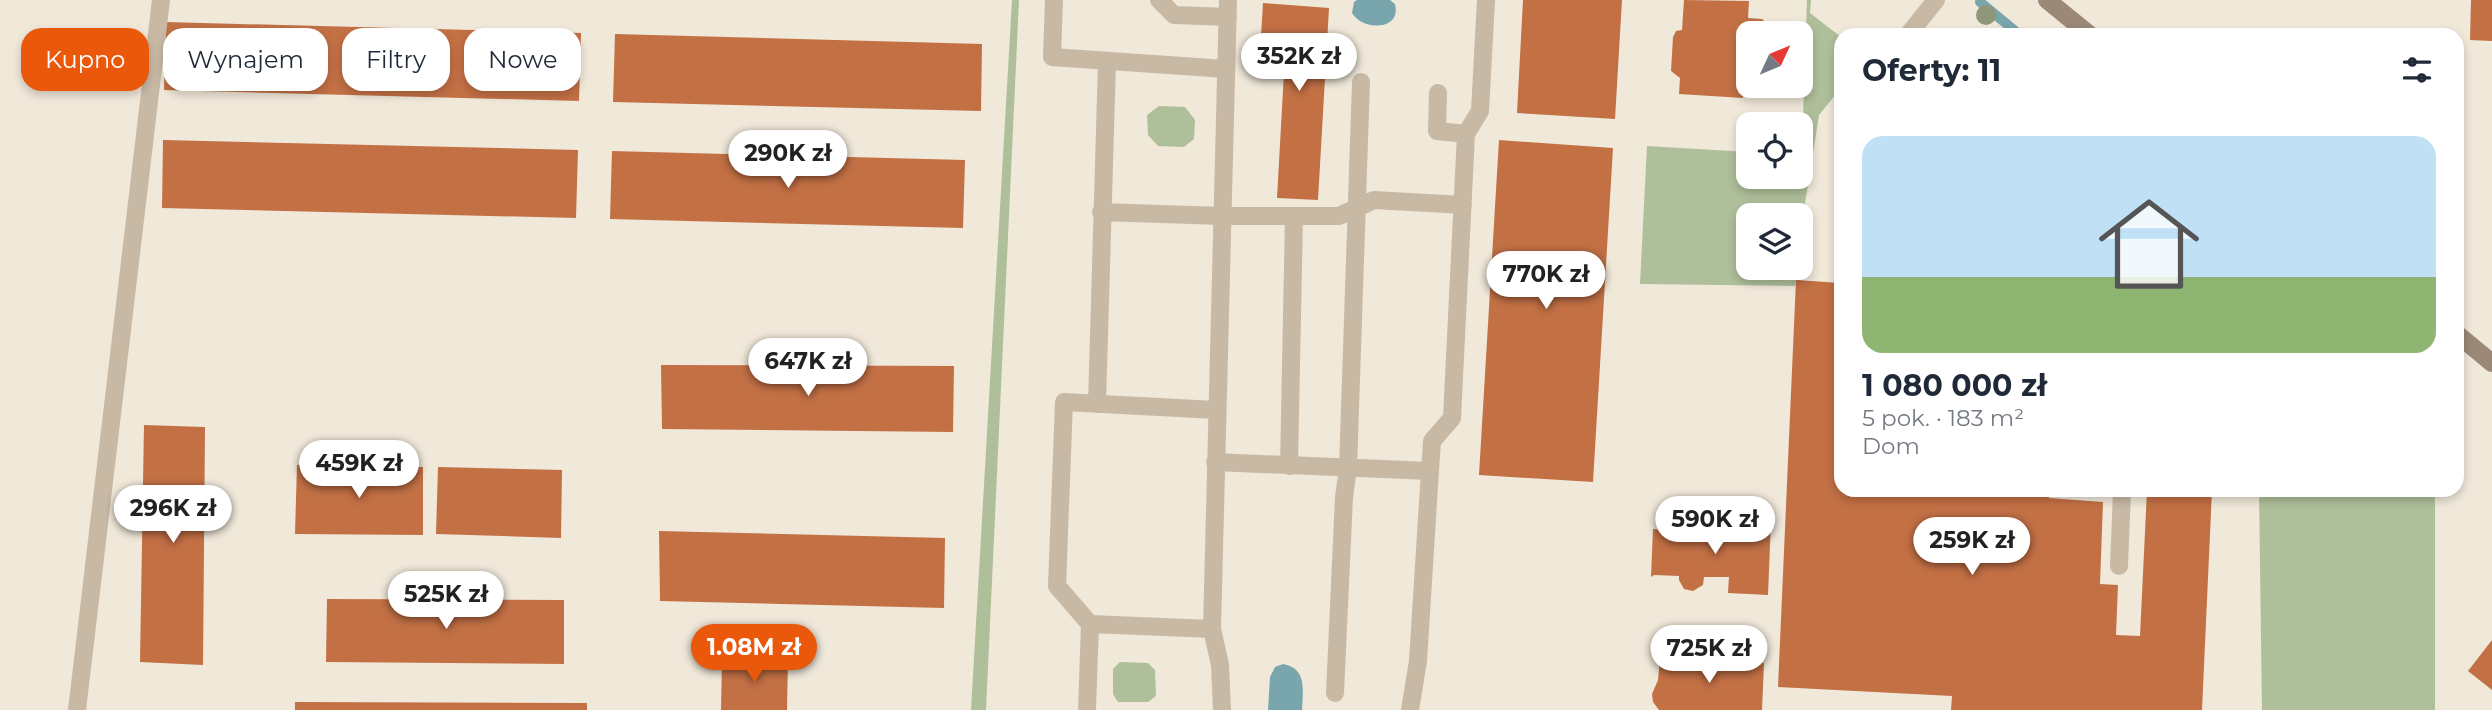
<!DOCTYPE html>
<html lang="pl">
<head>
<meta charset="utf-8">
<style>
	body { margin:0; font-family:Montserrat,sans-serif; background:#f6f6f7; color:#1f2937; height:100vh; display:flex; flex-direction:column; font-size:26px; white-space:nowrap }
	* { box-sizing:border-box; margin:0 }
	p { font-size:23px; color:#747a83 }
	.icon { flex:none; width:38px; height:38px; fill:none; stroke:currentColor; stroke-width:2; stroke-linecap:round; stroke-linejoin:round }
	.map { position:relative; flex:1; overflow:hidden }
	.details { position:absolute; left:1834px; top:28px; width:630px; height:469px; display:flex; flex-direction:column; background:#fff; border-radius:21px; box-shadow:0 4px 10px #0003 }
	.details>* { flex:none }
	.guide { position:absolute; left:21px; top:28px; width:665px; height:63px; display:flex; gap:14px }
	.needle { width:46px; rotate:46deg }
	.buttons { position:absolute; left:1736px; top:21px; display:grid; gap:14px }
	.buttons a { display:grid; place-items:center; width:77px; height:77px; border-radius:14px; background:#fff; box-shadow:0 4px 10px #0003; font-size:35px }
	.price { position:absolute; translate:-50% -60px; padding:0 16px; border-radius:24px; background:#fff; color:#222; font-size:23px; line-height:46px; filter:drop-shadow(0 2px 4px #0008) }
	.price::after { content:''; position:absolute; left:50%; top:42px; width:21px; height:16px; margin-left:-10px; background:inherit; clip-path:polygon(0 0,100% 0,50% 100%) }
	.price.current { background:#ea580c; color:#fff }
	ul { padding:0; list-style:none }
	li { display:grid; align-content:center; gap:14px; height:371px; padding:0 28px }
	li+li { border-top:2px solid #e0e1e3 }
	li span { display:grid; place-items:center; height:217px; border-radius:21px; color:#555 }
	li>.icon { margin-inline-start:auto }
	span .icon { width:126px; height:126px; fill:#fffc; stroke-width:1 }
	li b { font-size:30px }
	h2 { display:flex; justify-content:space-between; align-items:center; height:84px; padding:0 28px; font-size:30px }
	.pill { padding:0 24px; border-radius:21px; background:#fff; box-shadow:0 4px 10px #0003; font-size:24px; line-height:63px }
	.pill.current { background:#ea580c; color:#fff }
	.map>svg:first-child { display:block }
	.green { fill:#afbf9a; fill-rule:evenodd }
	.water { fill:#79a5ad }
	.lines { fill:none; stroke-linecap:round; stroke-linejoin:round }
	.stream { stroke:#79a5ad; stroke-width:10 }
	.building { fill:#c37045 }
	.service { stroke:#c8b9a5; stroke-width:18 }
	.minor { stroke:#c8b9a5; stroke-width:18 }
	.secondary { stroke:#9b8877; stroke-width:18 }
	.tree { fill:#8f9679 }
</style>
</head>
<body>
<div class="map">
<svg width="2492" height="710" viewBox="0 0 2492 710">
	<rect width="100%" height="100%" fill="#f0e8d9"/>
	<!-- green -->
	<path class="green" d="M1012,0H1019L986,710H971Z
		M1807,0H1811L1810,13L1841,37V88L1819,115L1804,210L1802,281H1796L1795,286L1640,284L1647,146L1748,152V177H1801ZM1748,215H1801V268H1748Z
		M1159,106L1185,107L1195,120L1194,139L1184,147L1158,146L1148,135L1147,115Z
		M2259,490H2435V710H2262Z
		M1120,662L1148,663L1155,670L1156,696L1148,702H1118L1113,694V669Z"/>
	<!-- water -->
	<path class="water" d="M1357,0H1390L1395,4C1402,31 1362,31 1352,13L1354,2Z
		M1283,664C1307,668 1303,690 1302,710H1268L1270,677L1275,667Z"/>
	<g class="lines">
		<!-- stream -->
		<path class="stream" d="M1980,2L2020,35"/>
	</g>
	<!-- building -->
	<path class="building" d="M1523,0H1622L1615,119L1517,113Z
		M1684,0L1749,1L1748,18L1762,19L1769,25L1766,33H1748L1747,35L1743,98L1679,94L1680,78L1671,71L1673,37L1676,31L1682,30Z
		M2471,0H2492V41L2470,40Z
		M1263,3L1329,8L1318,200L1277,198L1285,54L1260,53Z
		M166,22L581,33L579,101L164,90Z
		M615,34L982,44L981,111L613,102Z
		M163,140L578,150L576,218L162,208Z
		M1499,140L1613,148L1593,482L1479,475Z
		M612,151L965,160L963,228L610,219Z
		M1796,280L1841,283V490H2049V498L2103,502L2100,584L2118,585L2116,635L2140,636L2147,490H2212L2202,710H1951L1952,696L1778,687Z
		M661,365L954,366L953,432L662,429Z
		M144,425L205,427L203,665L140,662Z
		M297,465L423,467V535L295,534Z
		M438,467L562,470L561,538L436,534Z
		M1692,519L1702,522L1705,526L1706,533L1744,534L1741,519L1771,520L1768,595L1728,593L1729,577H1704L1703,585L1693,591L1684,589L1679,580V576L1654,575L1651,577L1653,529L1680,532L1686,521Z
		M659,531L945,538L944,608L660,601Z
		M327,599L564,600V664L326,662Z
		M2492,640V690L2468,671Z
		M722,657L788,658L787,710H721Z
		M1660,658L1764,663L1762,710H1659L1653,702L1652,694L1658,680Z
		M295,702L587,703V710H295Z"/>
	<g class="lines">
		<!-- service -->
		<path class="service" d="M1054,0L1052,57L1226,69
			M1159,0L1174,15L1228,17
			M1908,35L1936,0
			M1438,93L1437,131L1466,134
			M1101,212L1222,216H1339L1374,200L1463,205
			M1097,404L1107,62
			M1215,462L1430,471L1418,661L1410,710
			M1289,466L1294,216
			M1430,471L1432,441L1452,418L1466,134L1480,111L1486,0
			M2119,566L2122,490
			M1090,624L1057,586L1064,402L1216,410
			M1335,693L1344,497L1348,468L1361,82
			M1087,710L1090,624L1212,629
			M1222,710L1220,665L1212,629L1228,0"/>
		<!-- minor -->
		<path class="minor" d="M77,710L161,0"/>
		<!-- secondary -->
		<path class="secondary" d="M2047,0L2090,35
			M2457,334L2492,363"/>
	</g>
	<!-- trees -->
	<circle class="tree" cx="1986" cy="15" r="10"/>
</svg>
<div class="buttons">
<a><svg class="needle" viewBox="-14 -14 28 28"><path d="M0-13l5 13h-10z" fill="#e53935"/><path d="M0 13l5-13h-10z" fill="#747a83"/></svg></a>
<a><svg class="icon" aria-label="locate" viewBox="0 0 24 24"><circle cx="12" cy="12" r="6"/><path d="M12 2v4M12 18v4M2 12h4M18 12h4"/></svg></a>
<a><svg class="icon" aria-label="layers" viewBox="0 0 24 24"><path d="M12 4l9 5-9 5-9-5zM3 14l9 5 9-5"/></svg></a>
</div>
<b class="price" style="left:1299px;top:93px">352K zł</b>
<b class="price" style="left:788px;top:190px">290K zł</b>
<b class="price" style="left:1546px;top:311px">770K zł</b>
<b class="price" style="left:808px;top:398px">647K zł</b>
<b class="price" style="left:359px;top:500px">459K zł</b>
<b class="price" style="left:173px;top:545px">296K zł</b>
<b class="price" style="left:1715px;top:556px">590K zł</b>
<b class="price" style="left:1972px;top:577px">259K zł</b>
<b class="price" style="left:446px;top:631px">525K zł</b>
<b class="price current" style="left:754px;top:684px">1.08M zł</b>
<b class="price" style="left:1709px;top:685px">725K zł</b>
<div class="guide">
<a class="pill current">Kupno</a>
<a class="pill">Wynajem</a>
<a class="pill">Filtry</a>
<a class="pill">Nowe</a>
</div>
<section class="details">
<h2>Oferty: 11<svg class="icon" aria-label="filters" viewBox="0 0 24 24"><path d="M4 7h16M4 17h16"/><circle cx="9" cy="7" r="2"/><circle cx="15" cy="17" r="2"/></svg></h2>
<ul>
<li><span style="background:linear-gradient(#bfe0f5 65%,#8fb573 0)"><svg class="icon" aria-label="home" viewBox="0 0 24 24"><path d="M3 11l9-7 9 7M6 9v11h12V9"/></svg></span><div><b>1 080 000 zł</b><p>5 pok. · 183 m²</p><p>Dom</p></div></li>
</ul>
</section>
</div>
</body>
</html>
